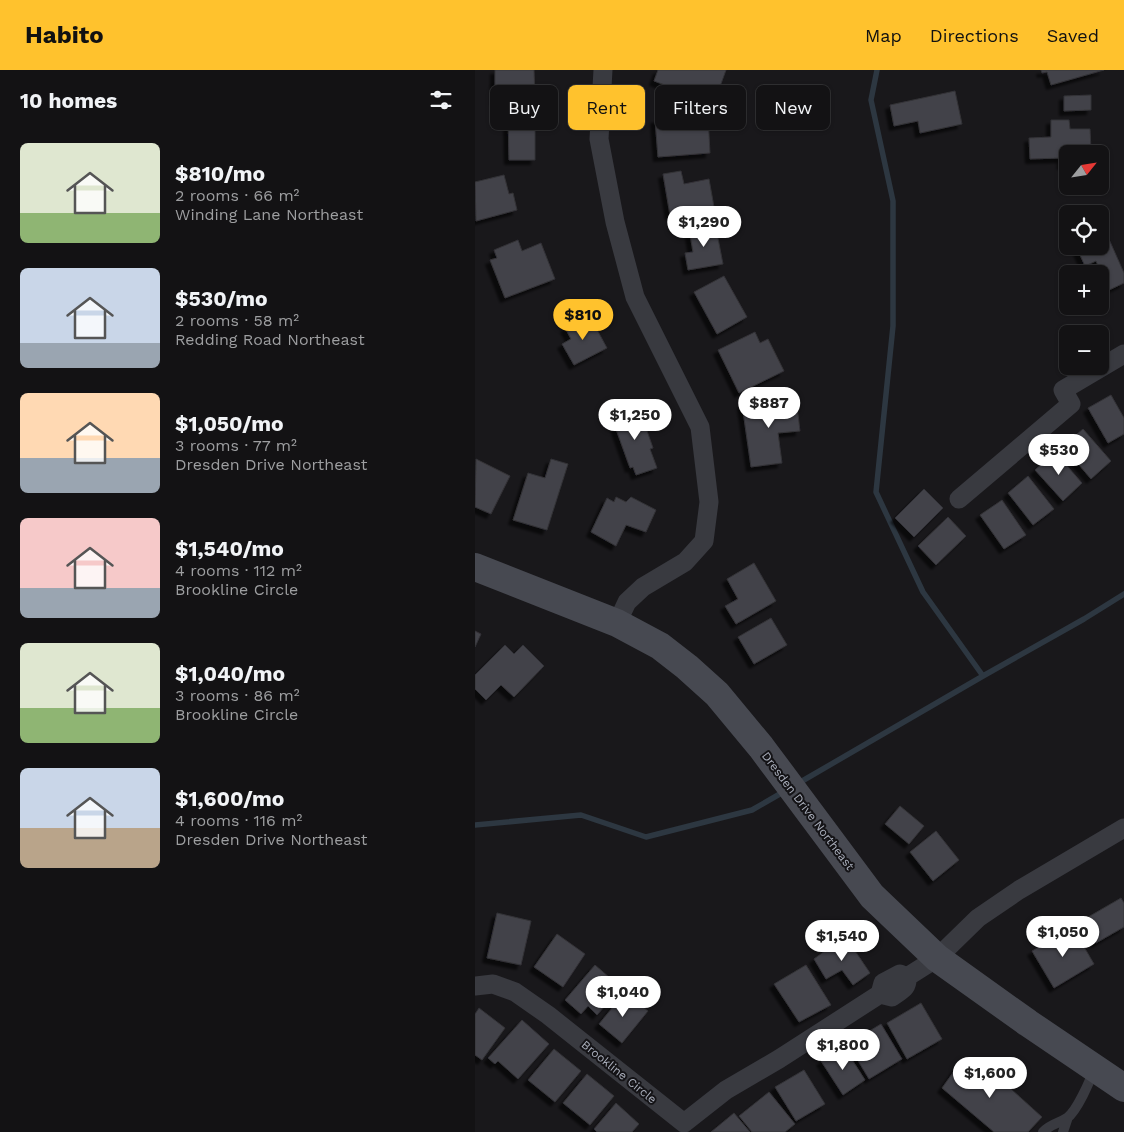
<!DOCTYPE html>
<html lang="en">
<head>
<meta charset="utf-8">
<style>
	body { margin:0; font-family:"Work Sans",sans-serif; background:#1c1b1d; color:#f1f3f6; height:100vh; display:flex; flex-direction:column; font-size:19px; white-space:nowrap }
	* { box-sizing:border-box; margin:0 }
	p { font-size:16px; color:#9d9ea0 }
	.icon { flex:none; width:28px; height:28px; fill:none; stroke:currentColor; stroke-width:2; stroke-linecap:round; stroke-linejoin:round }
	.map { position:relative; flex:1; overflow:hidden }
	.side { display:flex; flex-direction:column; background:#131214; width:475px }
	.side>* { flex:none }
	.hud { position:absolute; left:15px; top:15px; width:475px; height:45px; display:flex; gap:10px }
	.needle { width:32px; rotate:60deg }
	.fabs { position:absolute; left:584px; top:75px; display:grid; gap:10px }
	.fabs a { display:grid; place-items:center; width:50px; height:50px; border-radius:8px; background:#131214; box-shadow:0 1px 4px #0004,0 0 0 1px #323234; font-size:25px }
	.price { position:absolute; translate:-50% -42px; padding:0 11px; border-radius:18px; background:#fff; color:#222; font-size:16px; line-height:32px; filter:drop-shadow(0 1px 2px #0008) }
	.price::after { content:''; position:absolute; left:50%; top:30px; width:15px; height:11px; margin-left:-8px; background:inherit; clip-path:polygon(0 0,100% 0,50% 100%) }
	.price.on { background:#ffc22d; color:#111 }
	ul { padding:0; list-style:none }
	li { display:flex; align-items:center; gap:15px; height:125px; padding:0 20px }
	li span { display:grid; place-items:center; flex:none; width:140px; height:100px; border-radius:8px; color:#555 }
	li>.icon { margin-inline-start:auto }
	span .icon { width:60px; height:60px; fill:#fffc; stroke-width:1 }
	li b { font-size:21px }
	h2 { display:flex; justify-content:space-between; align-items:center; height:60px; padding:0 20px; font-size:21px }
	.chip { padding:0 18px; border-radius:8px; background:#131214; box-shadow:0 1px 4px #0004,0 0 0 1px #323234; font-size:18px; line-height:45px }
	.chip.on { background:#ffc22d; color:#111 }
	header { display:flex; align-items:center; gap:30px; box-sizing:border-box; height:70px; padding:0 25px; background:#ffc22d; color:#111 }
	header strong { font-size:24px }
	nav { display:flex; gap:28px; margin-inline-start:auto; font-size:18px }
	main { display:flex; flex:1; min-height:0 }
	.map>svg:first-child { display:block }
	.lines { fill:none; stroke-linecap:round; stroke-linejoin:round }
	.stream { stroke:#2d3741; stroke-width:5.5 }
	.building { fill:#434348; stroke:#333237; filter:url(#shadow) }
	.lane { stroke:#393a40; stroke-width:10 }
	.street { stroke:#393a40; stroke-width:19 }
	.secondary { stroke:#474951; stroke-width:28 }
	.labels { text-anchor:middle; stroke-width:4; stroke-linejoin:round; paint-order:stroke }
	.street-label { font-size:12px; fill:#aaafbc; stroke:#141316 }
</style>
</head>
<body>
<header>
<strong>Habito</strong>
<nav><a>Map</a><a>Directions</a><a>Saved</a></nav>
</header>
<main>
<section class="side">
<h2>10 homes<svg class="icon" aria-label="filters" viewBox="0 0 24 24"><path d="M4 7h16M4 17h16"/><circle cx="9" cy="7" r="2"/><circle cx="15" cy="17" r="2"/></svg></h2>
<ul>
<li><span style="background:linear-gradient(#dfe7d0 70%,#8fb573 0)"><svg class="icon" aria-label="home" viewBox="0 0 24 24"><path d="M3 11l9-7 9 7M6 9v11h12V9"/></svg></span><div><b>$810/mo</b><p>2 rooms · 66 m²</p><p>Winding Lane Northeast</p></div></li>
<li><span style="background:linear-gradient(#c9d6e8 75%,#9aa5b1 0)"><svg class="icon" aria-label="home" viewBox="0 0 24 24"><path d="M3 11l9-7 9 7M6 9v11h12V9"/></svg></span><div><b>$530/mo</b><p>2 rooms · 58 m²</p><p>Redding Road Northeast</p></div></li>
<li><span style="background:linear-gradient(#ffd9b3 65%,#9aa5b1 0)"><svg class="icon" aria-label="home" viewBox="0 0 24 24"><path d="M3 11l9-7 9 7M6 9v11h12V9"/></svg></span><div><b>$1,050/mo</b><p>3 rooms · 77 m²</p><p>Dresden Drive Northeast</p></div></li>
<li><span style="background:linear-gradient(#f6c9c9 70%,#9aa5b1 0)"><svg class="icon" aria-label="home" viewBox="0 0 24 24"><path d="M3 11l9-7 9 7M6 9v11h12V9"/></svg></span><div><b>$1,540/mo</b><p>4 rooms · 112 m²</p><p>Brookline Circle</p></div></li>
<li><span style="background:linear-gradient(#dfe7d0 65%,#8fb573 0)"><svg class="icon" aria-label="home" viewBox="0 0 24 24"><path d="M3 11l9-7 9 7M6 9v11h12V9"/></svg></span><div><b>$1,040/mo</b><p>3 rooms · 86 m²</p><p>Brookline Circle</p></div></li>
<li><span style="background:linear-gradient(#c9d6e8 60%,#b9a48a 0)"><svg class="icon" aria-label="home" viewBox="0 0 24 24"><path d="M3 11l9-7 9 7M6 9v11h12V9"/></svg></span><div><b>$1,600/mo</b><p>4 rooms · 116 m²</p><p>Dresden Drive Northeast</p></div></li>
</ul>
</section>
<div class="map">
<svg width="649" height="1062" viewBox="0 0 649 1062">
	<defs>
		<filter id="shadow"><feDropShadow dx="-4.5" dy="4.5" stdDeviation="1" flood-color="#0009"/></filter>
	</defs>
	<rect width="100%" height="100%" fill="#19181b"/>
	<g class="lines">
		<!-- stream -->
		<path class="stream" d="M402,0L396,30L418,131V256L401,422L448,522L508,606
			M322,714L508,606L609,549L649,524
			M0,755L106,745L171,767L277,740L310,721"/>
	</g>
	<!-- building -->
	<path class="building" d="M20,0H59L60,30L20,31Z
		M183,0H251L239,33L179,11Z
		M566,0H629L576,15L572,2L567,3Z
		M480,21L487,54L445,63L443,51L419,56L415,35Z
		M616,25V40L589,41V26Z
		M33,46H60V90H34Z
		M233,46L235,83L183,87L180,49Z
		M576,50H594L595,59H615L616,80L598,81V84H592V95H587V88L555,89L554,68L576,67Z
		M206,101L209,114L234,109L239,137L195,145L188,104Z
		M29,105L34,124L38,123L42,140L1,151L0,112Z
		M625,149L649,203V213L634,220L621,191L610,196L601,176H625Z
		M240,153L248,194L213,200L210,183L218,182L214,158Z
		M43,170L47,181L66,173L80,209L30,228L15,190L22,188L19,180Z
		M249,206L272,247L242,264L219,222Z
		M114,245L132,278L99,295L87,274L96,269L90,258Z
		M280,262L285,273L293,269L309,301L264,323L243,280Z
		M636,325L649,348V364L633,373L613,338Z
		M321,328L325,361L303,363L307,393L276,397L267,334Z
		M164,338L178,378L175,379L182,398L161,405L158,397L155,398L137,348Z
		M608,359L636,391L616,409L588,376Z
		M580,382L607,413L588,431L560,400Z
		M1,389L35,406L16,444L0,437Z
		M76,389L93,394L72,460L38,450L53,403L70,408Z
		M553,406L579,439L558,455L533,423Z
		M449,419L468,438L439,467L420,448Z
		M141,427L151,432L156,427L181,440L171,462L151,455L141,476L116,462L132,428L139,432Z
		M527,430L551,465L529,479L505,445Z
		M473,447L491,466L461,495L443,476Z
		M279,493L301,531L261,554L250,536L263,529L252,509Z
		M296,548L312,575L279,594L263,567Z
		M0,561L6,564L0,577Z
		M30,575L39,584L48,575L69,596L39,627L26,615L11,630L0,619V605Z
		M425,736L449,756L434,774L410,754Z
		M461,761L484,790L458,811L435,782Z
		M646,828L649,833V857L621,873L608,850Z
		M22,843L56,851L46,895L12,888Z
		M598,858L619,894L579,918L557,881Z
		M82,864L110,884L88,917L59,897Z
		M370,866L395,903L378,915L367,900L351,909L339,889Z
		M120,895L135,908L134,910L145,919L122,945L113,936L106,944L90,930Z
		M331,895L356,935L324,952L299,914Z
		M150,922L173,941L147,973L124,954Z
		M446,933L467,969L432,989L412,953Z
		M4,938L30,958L7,990L0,985V944Z
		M47,950L74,974L43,1009L23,991L20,994L13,988Z
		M406,954L427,989L394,1009L373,974Z
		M369,977L390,1010L368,1025L346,991Z
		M79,979L106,1001L80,1032L53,1010Z
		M487,990L505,991L567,1047L553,1062H519L467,1018Z
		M329,1000L350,1034L321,1051L300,1017Z
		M112,1004L139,1026L115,1055L88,1033Z
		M294,1022L320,1054L310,1062H277L264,1046Z
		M141,1033L164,1054L157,1062H122L119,1059Z
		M259,1043L275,1062H236Z"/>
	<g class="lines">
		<!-- lane -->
		<path class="lane" d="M568,1062C577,1053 583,1054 592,1048C602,1041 615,1011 619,999
			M588,1062L593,1047"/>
		<!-- street -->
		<path class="street" d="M128,0L124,69L140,152L160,227L225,357L234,432L229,471L210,492L168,517L152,532L142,553
			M484,429L596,334L588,320L649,284
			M432,907L462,888L503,848L544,820L649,758
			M0,916L18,914L40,922L73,945L209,1053L251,1020L304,989L405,924L408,913L425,904L432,907
			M405,924L417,927C426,920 433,919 432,907"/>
		<!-- secondary -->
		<path class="secondary" d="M0,497L142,553L185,576L212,597L242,624L286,677L397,826L462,888L553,953L649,1018"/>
	</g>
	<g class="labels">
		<!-- street labels -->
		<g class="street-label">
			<text transform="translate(333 741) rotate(53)" y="4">Dresden Drive Northeast</text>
			<text transform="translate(144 1002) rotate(39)" y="4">Brookline Circle</text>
		</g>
	</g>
</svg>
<div class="fabs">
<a><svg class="needle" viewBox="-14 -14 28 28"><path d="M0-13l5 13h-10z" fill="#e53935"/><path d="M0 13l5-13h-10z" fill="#9d9ea0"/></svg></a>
<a><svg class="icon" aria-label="locate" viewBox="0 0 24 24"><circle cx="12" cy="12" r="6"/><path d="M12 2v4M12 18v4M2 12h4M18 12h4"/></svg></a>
<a>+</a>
<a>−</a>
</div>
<b class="price" style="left:229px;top:178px">$1,290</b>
<b class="price on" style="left:108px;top:271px">$810</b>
<b class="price" style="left:294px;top:359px">$887</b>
<b class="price" style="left:160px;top:371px">$1,250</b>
<b class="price" style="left:584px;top:406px">$530</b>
<b class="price" style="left:588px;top:888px">$1,050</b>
<b class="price" style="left:367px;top:892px">$1,540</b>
<b class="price" style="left:148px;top:948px">$1,040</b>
<b class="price" style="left:368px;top:1001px">$1,800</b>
<b class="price" style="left:515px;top:1029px">$1,600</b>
<div class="hud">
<a class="chip">Buy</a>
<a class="chip on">Rent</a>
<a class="chip">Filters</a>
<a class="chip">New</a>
</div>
</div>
</main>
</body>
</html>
